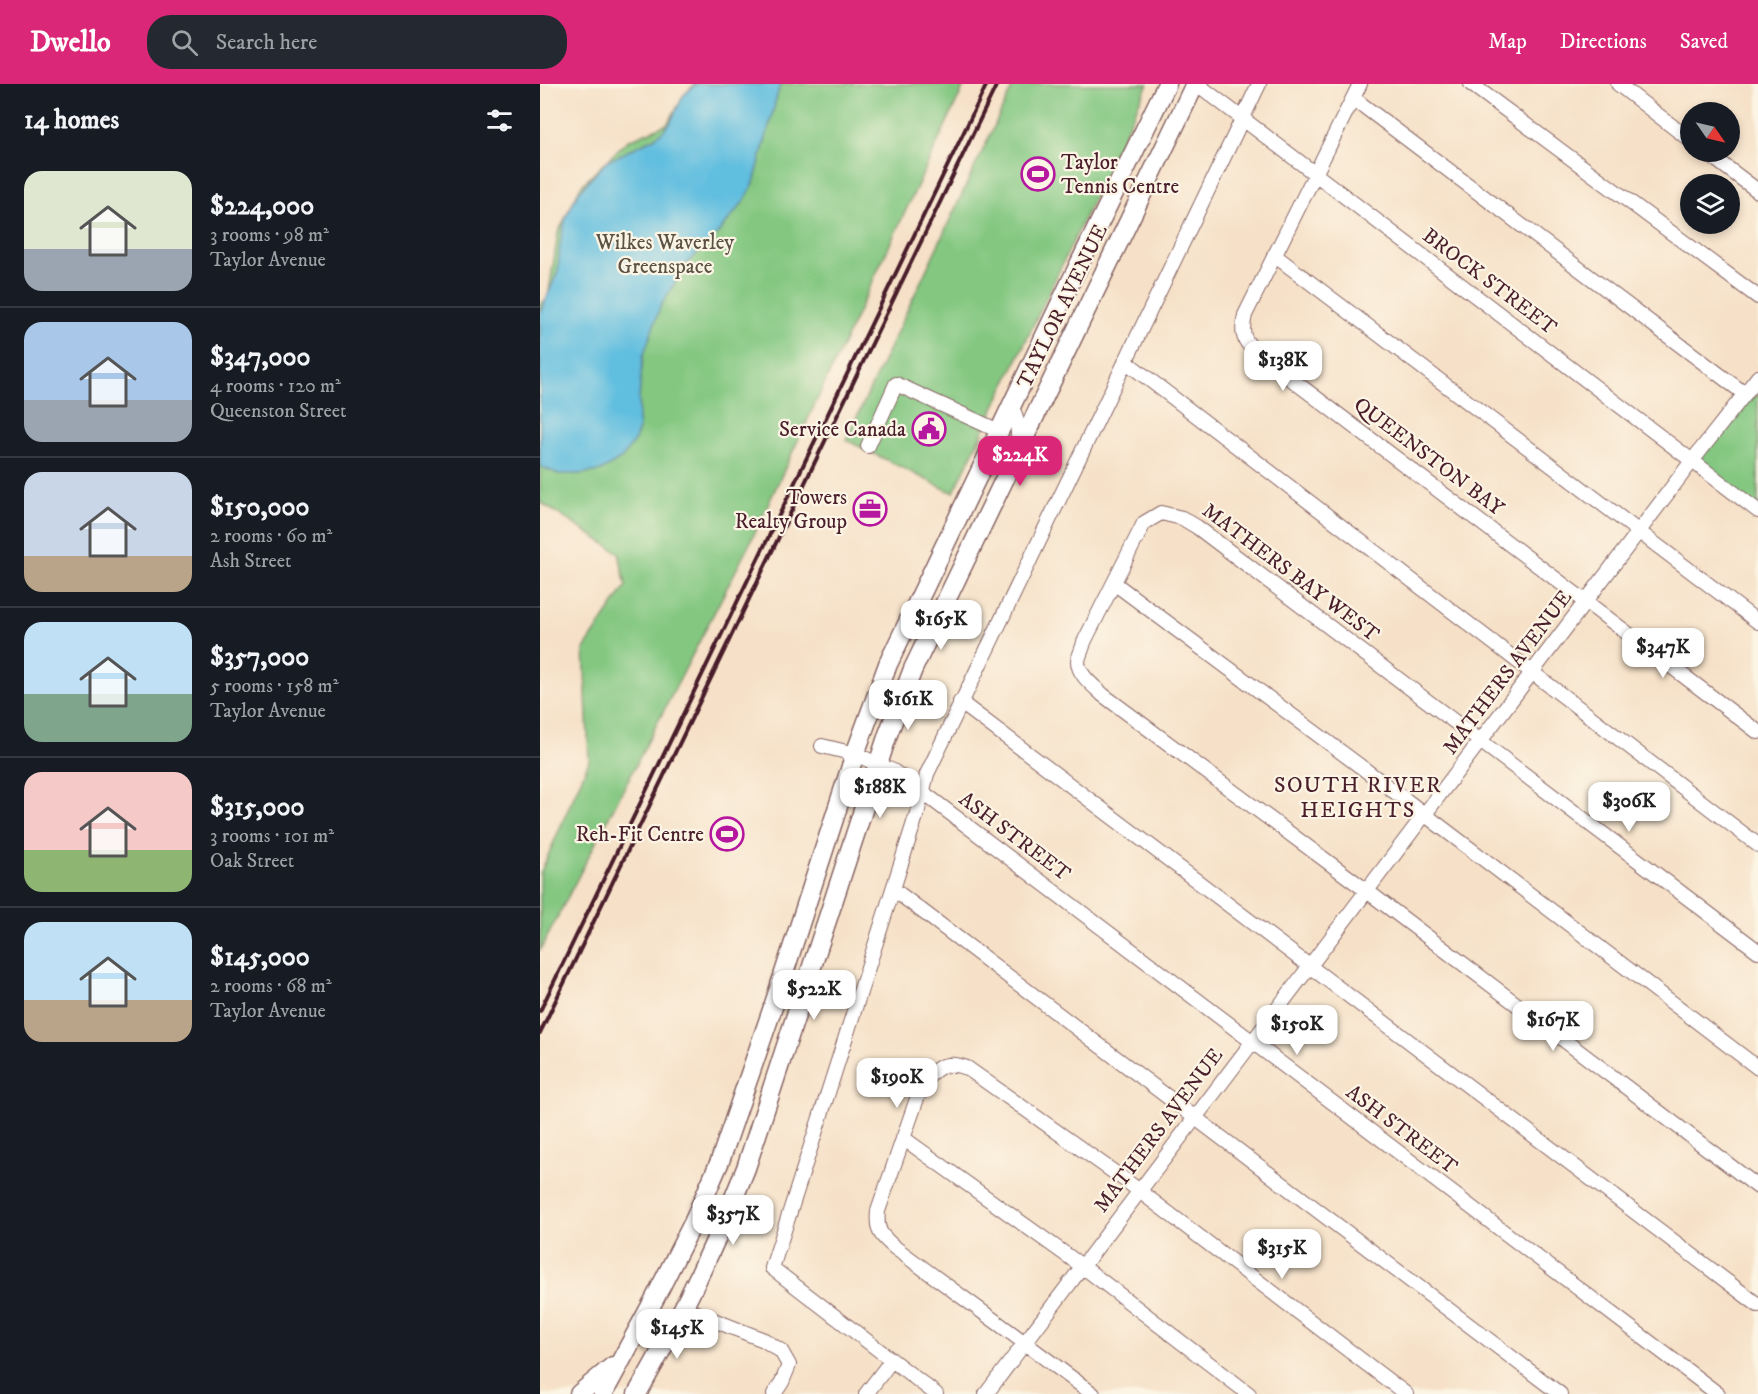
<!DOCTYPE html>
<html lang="en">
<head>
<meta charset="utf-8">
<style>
	body { margin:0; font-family:"IM FELL DW Pica",serif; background:#242831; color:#f1f3f6; height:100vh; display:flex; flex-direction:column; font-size:22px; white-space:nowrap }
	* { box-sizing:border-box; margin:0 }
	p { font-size:20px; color:#9ea1a6 }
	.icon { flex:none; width:33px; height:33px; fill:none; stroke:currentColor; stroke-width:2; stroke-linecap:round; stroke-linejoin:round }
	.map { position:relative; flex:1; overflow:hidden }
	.side { display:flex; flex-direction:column; background:#171b24; width:540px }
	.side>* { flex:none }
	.needle { width:39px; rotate:124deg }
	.fabs { position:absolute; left:1140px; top:18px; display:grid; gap:12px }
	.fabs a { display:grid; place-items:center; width:60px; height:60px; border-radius:50%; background:#171b24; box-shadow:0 3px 9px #0003; font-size:30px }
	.price { position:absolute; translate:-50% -51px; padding:0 14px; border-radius:12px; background:#fff; color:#222; font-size:20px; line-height:39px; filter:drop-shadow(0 2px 3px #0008) }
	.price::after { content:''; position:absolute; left:50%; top:36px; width:18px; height:14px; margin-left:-9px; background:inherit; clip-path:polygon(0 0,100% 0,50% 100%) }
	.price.current { background:#db2777; color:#fff }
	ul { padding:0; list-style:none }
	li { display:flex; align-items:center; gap:18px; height:150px; padding:0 24px }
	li+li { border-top:2px solid #363941 }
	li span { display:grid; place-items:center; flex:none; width:168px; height:120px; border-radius:18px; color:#555 }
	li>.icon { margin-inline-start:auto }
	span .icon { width:72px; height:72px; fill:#fffc; stroke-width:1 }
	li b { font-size:26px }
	h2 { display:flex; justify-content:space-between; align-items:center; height:72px; padding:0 24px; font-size:26px }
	header { display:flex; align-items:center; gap:36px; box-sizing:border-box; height:84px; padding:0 30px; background:#db2777; color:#fff }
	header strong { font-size:28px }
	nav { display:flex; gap:33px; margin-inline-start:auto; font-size:21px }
	.search { width:420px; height:54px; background:#242831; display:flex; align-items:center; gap:15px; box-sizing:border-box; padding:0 21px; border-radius:24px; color:#9ea1a6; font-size:22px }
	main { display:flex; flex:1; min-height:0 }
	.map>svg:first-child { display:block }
	.green { fill:#83c781; stroke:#667356; stroke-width:1.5 }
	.water { fill:#61bedf; stroke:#566e85; stroke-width:1.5 }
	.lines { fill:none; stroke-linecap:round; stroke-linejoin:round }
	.minor-casing { stroke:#866362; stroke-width:16 }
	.major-casing { stroke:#866362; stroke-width:21 }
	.minor { stroke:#fff; stroke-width:14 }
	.major { stroke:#fff; stroke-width:18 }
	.rail { stroke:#4a1f2b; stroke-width:4 }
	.labels { text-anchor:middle; stroke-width:4.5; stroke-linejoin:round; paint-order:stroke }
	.poi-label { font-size:21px; fill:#4a1f2b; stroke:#fcf5e5; text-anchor:end }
	.park-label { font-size:21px; fill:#5b5145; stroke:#fcf5e5 }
	.street-label { font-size:21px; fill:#4a1f2b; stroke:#fcf5e5 }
	.neighbourhood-label { font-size:22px; letter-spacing:1.5px; fill:#4a1f2b; stroke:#fcf5e5 }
</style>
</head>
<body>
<header>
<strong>Dwello</strong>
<div class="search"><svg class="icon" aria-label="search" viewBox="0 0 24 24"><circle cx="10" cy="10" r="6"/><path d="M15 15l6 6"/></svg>Search here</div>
<nav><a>Map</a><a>Directions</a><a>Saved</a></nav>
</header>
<main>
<section class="side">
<h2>14 homes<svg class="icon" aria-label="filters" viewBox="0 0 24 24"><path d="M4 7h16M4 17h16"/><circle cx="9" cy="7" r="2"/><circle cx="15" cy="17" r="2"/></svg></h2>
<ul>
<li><span style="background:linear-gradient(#dfe7d0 65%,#9aa5b1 0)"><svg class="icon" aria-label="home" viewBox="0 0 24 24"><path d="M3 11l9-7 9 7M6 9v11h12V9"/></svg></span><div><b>$224,000</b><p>3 rooms · 98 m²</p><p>Taylor Avenue</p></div></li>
<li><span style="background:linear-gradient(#a9c7e8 65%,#9aa5b1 0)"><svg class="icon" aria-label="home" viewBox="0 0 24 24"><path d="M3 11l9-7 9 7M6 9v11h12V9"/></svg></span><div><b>$347,000</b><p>4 rooms · 120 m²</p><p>Queenston Street</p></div></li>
<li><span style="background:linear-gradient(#c9d6e8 70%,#b9a48a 0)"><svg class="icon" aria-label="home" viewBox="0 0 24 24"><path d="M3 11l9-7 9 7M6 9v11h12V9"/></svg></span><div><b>$150,000</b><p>2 rooms · 60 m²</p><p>Ash Street</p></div></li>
<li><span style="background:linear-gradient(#bfe0f5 60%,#7fa58c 0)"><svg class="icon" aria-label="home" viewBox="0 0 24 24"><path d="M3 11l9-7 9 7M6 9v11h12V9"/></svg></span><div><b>$357,000</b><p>5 rooms · 158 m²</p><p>Taylor Avenue</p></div></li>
<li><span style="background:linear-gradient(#f6c9c9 65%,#8fb573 0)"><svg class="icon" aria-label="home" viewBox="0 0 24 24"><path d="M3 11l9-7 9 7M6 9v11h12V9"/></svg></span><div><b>$315,000</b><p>3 rooms · 101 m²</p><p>Oak Street</p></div></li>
<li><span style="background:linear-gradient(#bfe0f5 65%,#b9a48a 0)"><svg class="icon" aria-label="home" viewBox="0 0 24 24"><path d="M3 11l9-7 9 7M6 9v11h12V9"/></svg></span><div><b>$145,000</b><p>2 rooms · 68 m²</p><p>Taylor Avenue</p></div></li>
</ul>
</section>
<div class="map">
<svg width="1218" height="1310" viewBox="0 0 1218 1310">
	<rect width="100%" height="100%" fill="#fcf5e5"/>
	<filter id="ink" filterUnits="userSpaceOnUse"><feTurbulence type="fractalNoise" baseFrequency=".0167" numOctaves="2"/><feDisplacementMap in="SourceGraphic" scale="12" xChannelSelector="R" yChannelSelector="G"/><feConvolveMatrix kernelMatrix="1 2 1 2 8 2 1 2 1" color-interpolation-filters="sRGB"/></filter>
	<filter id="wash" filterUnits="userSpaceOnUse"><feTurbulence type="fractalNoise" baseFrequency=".008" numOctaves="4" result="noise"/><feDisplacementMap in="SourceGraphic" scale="24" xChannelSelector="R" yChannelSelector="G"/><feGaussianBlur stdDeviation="1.35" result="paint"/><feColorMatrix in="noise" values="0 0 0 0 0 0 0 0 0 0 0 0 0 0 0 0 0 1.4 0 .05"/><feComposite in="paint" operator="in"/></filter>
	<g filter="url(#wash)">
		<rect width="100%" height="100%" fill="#f6e1c8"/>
		<!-- green -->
		<path class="green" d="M154,0H425L209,461L0,867V790L49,677L44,565L86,502L79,469L0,418V221L8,213L18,149L41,102L87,57L127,40L144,12Z
			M474,0H608L414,408L407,406L306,356Z
			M1218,293V427L1152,377Z"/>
		<!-- water -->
		<path class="water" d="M156,0H241L238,8L214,99L204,117L174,154L147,179L120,223L103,273L100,301L98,335L99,345L95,356L82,374L61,387L39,390H18L0,382V229L18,187L20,160L26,133L38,109L66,78L114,54L123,47L130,39L143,12Z"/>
	</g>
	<g filter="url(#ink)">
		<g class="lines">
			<!-- minor casing -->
			<g class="minor-casing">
				<path id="minor" d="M657,0L1218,427
					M820,0L705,231C699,256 707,260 726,276L1218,648
					M931,0L1218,213
					M1078,0L1150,56
					M813,14L1205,310
					M1166,68L1218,107
					M734,171L1218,538
					M585,277L1218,761
					M471,323C479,333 478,351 478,364
					M328,362L356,300L459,347
					M574,499L871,720L1218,984
					M420,618L1218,1221
					M282,662L315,670L353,687L381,707L1178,1310
					M353,805L1020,1310
					M1218,867L657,443L642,434L621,429L604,439L544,558C543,564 539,571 538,577C538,591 554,602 563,611L827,807L1218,1103
					M363,1054L542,1182L709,1310
					M143,1224L224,1256L241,1267L249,1281L242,1298L234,1310
					M326,1310L351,1277
					M396,1310L232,1184L353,805L378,726L387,690L719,0
					M446,1310L1152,377L1218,293
					M553,1310L470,1248L354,1163C340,1151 336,1146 338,1127L381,1003C393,985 404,975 427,984L585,1096L866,1310"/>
			</g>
			<!-- major casing -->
			<g class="major-casing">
				<path id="major" d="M39,1310L73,1282
					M63,1310L115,1214L153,1139L180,1077L234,920L315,670L348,580L533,193L627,0
					M97,1310C139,1237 175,1162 206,1084L348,650L373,585L655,0"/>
			</g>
			<!-- minor -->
			<use href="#minor" class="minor"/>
			<!-- major -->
			<use href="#major" class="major"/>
			<!-- rail -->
			<path class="rail" d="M0,927L447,0
				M0,949L457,0"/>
		</g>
	</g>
	<!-- icons -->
	<defs>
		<g id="stadium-ring" transform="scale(1.725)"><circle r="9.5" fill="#fcf5e5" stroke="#b5179e" stroke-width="1.5"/><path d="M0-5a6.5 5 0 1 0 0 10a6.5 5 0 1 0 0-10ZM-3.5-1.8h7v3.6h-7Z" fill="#b5179e"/></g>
		<g id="civic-ring" transform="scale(1.725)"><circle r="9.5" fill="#fcf5e5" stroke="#b5179e" stroke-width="1.5"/><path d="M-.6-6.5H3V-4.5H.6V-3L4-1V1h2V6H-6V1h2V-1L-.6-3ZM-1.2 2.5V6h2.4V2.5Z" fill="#b5179e"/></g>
		<g id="office-ring" transform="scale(1.725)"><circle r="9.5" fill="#fcf5e5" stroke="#b5179e" stroke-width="1.5"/><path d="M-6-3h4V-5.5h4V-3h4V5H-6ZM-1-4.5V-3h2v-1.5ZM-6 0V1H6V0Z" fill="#b5179e"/></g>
	</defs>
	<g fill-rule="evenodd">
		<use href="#stadium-ring" x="498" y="90"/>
		<use href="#civic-ring" x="389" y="345"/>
		<use href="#office-ring" x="330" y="425"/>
		<use href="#stadium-ring" x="187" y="750"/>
	</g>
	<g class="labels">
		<!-- poi labels -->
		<g class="poi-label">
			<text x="521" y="85" text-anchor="start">Taylor<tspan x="521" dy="24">Tennis Centre</tspan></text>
			<text x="366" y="352">Service Canada</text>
			<text x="307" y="420">Towers<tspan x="307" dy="24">Realty Group</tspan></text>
			<text x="164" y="757">Reh-Fit Centre</text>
		</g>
		<!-- park labels -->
		<g class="park-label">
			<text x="125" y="165">Wilkes Waverley<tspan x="125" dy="24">Greenspace</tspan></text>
		</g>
		<!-- street labels -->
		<g class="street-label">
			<text transform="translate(950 197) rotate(37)" y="7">BROCK STREET</text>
			<text transform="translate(522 222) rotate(-64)" y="7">TAYLOR AVENUE</text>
			<text transform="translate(889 372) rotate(37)" y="7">QUEENSTON BAY</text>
			<text transform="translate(751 488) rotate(37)" y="7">MATHERS BAY WEST</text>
			<text transform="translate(967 588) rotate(-53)" y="7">MATHERS AVENUE</text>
			<text transform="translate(475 752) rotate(37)" y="7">ASH STREET</text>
			<text transform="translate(862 1045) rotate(37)" y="7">ASH STREET</text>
			<text transform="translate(618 1046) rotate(-53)" y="7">MATHERS AVENUE</text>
		</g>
		<!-- neighbourhood labels -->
		<g class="neighbourhood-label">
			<text x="818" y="708">SOUTH RIVER<tspan x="818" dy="25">HEIGHTS</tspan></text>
		</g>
	</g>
</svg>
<div class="fabs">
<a><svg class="needle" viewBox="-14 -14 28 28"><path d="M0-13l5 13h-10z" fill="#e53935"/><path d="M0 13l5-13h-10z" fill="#9ea1a6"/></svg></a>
<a><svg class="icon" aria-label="layers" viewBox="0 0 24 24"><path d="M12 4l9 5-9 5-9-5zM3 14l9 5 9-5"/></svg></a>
</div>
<b class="price" style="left:743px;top:308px">$138K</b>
<b class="price current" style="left:480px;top:403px">$224K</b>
<b class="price" style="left:401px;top:567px">$165K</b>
<b class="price" style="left:1123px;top:595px">$347K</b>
<b class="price" style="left:368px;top:647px">$161K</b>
<b class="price" style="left:340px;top:735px">$188K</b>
<b class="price" style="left:1089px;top:749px">$306K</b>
<b class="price" style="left:274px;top:937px">$522K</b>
<b class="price" style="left:1013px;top:968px">$167K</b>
<b class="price" style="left:757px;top:972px">$150K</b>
<b class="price" style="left:357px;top:1025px">$190K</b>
<b class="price" style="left:193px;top:1162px">$357K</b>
<b class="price" style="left:742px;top:1196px">$315K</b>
<b class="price" style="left:137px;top:1276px">$145K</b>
</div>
</main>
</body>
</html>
